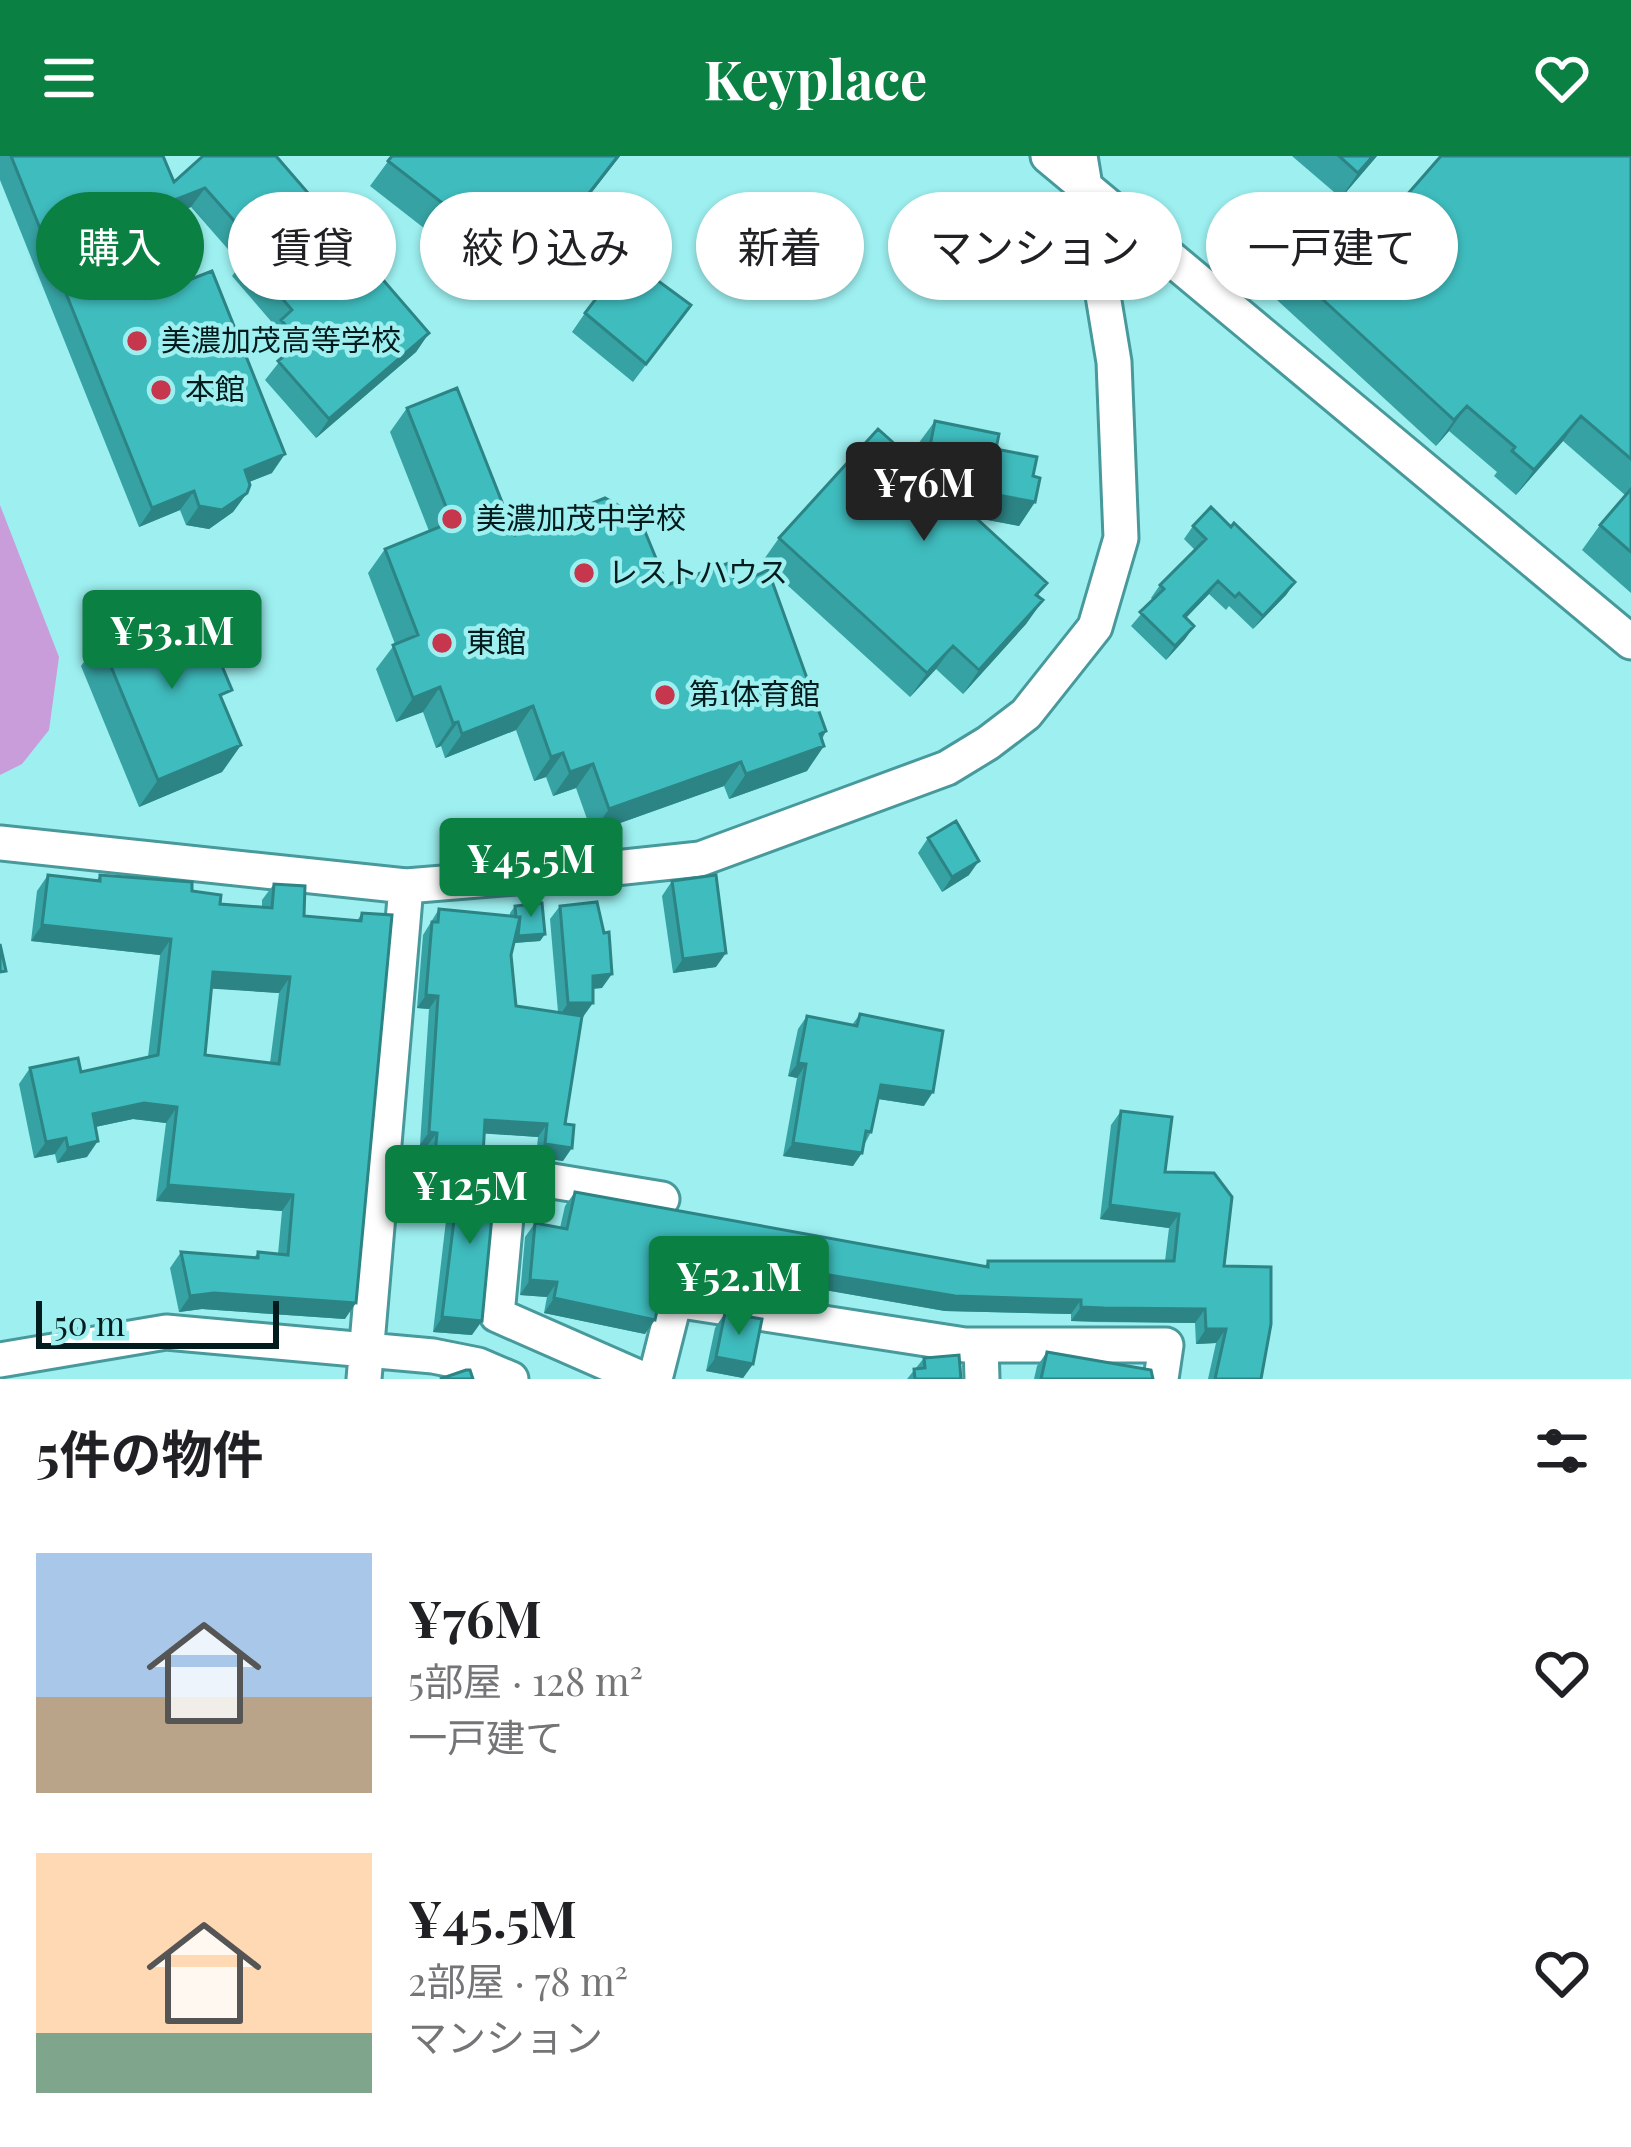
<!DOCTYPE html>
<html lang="ja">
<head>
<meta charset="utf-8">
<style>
	body { margin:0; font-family:"Playfair Display","Noto Sans JP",serif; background:#f2f2f2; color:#202124; height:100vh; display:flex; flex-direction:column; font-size:45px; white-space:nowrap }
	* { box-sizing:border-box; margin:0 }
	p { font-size:39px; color:#757577 }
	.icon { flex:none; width:66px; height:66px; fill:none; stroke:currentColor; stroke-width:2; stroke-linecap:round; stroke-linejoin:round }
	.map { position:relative; height:1223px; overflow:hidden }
	.details { display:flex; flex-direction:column; background:#fff; flex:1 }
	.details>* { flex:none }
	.banner { position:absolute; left:36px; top:36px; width:1560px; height:108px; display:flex; gap:24px }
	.scale { position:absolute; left:36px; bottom:30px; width:243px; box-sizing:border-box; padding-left:12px; border:6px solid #021b1c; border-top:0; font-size:33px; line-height:42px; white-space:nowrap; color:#021b1c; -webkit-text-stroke:9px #9deff0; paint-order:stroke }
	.price { position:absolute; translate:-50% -102px; padding:0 27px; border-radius:12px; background:#0b8043; color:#fff; font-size:39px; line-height:78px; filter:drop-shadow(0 3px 6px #0008) }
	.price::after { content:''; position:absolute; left:50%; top:72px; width:36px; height:27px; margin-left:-18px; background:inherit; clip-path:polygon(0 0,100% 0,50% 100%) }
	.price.active { background:#222; color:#fff }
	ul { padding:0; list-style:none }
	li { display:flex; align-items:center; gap:36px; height:300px; padding:0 36px }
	li span { display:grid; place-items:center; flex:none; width:336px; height:240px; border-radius:0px; color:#555 }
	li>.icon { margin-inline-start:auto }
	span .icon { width:144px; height:144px; fill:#fffc; stroke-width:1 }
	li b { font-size:51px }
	h2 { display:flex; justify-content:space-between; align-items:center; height:144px; padding:0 36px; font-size:51px }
	.pill { padding:0 42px; border-radius:54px; background:#fff; box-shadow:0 3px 9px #0004; font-size:42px; line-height:108px }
	.pill.active { background:#0b8043; color:#fff }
	header { display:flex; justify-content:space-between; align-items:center; height:156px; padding:0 36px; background:#0b8043; color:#fff; font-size:54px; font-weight:700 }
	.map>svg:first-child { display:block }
	.grass { fill:#c99dd9 }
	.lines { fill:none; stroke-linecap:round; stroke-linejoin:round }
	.minor-casing { stroke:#47999b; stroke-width:39 }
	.minor { stroke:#fff; stroke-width:33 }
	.wall { fill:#36a2a3; fill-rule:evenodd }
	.shaded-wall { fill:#2c8485 }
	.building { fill:#3fbcbe; stroke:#2c8485; stroke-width:3; fill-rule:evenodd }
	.poi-dot { fill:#c6364d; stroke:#9deff0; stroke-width:4.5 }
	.labels { text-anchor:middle; stroke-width:9; stroke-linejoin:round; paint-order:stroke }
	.poi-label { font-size:30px; fill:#021b1c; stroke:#9deff0; text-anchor:start }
</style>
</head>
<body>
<header><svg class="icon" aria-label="menu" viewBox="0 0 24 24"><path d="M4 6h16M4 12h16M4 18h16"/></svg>Keyplace<svg class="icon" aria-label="heart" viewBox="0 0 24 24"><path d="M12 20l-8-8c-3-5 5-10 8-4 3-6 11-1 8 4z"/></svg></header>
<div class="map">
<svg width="1631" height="1223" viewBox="0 0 1631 1223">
	<rect width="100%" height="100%" fill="#9deff0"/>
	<!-- grass -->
	<path class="grass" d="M0,349L59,501L49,574L22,608L0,619Z"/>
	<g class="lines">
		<!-- minor casing -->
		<g class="minor-casing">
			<path id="minor" d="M1048,0L1631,486
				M0,687L406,730L577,716L700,703L947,612L988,587L1026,558L1095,471L1121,382L1114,206L1080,0
				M981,1189L982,1223
				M0,1204L166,1176L433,1200L478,1209L511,1223
				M364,1223L406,730
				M643,1223L497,1159L510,1018L662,1043
				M655,1223L675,1144L965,1189H1166L1161,1223"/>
		</g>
		<!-- minor -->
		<use href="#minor" class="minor"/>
	</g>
	<!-- wall -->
	<path class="wall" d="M0,0H163L174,26L203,0L429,177L416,196L316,282L265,224L284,200L268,183L276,171L232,120L241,108L191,51L146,69L171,131L272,317L249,326L247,337L233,356L209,373L186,369L180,354L139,371L0,24Z
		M392,0H620L511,140L370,30Z
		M1292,0H1377L1341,42Z
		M1631,0V437L1582,394L1600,369L1625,339L1563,285L1516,339L1494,320L1497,316L1449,275L1436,290L1277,144L1295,118L1349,105Z
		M691,149L633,226L572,176L585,157Z
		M407,252L515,379L667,429L737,428L826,575L807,615L729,643L724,630L592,677L576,632L553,640L546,621L534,625L516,574L445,602L441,590L436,592L423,556L396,566L376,513L395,488L368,417L385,393L429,375L390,276Z
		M935,265L996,293L1033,320L1035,346L1019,370L976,362L1043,444L1026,468L963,538L936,513L910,541L762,406L779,382L915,306L918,288Z
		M1193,370L1231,371L1295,426L1286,439L1253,473L1229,450L1226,454L1209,438L1186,462L1194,470L1185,483L1166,504L1131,470L1153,444L1151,442L1160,429L1195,394L1184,383Z
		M100,484L241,589L222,616L139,651L81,510Z
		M928,682L969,719L942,736L918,697Z
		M48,719L97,724L100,719L192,735L220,748L262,751V744L274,728L304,760L357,765L362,757L345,1163L202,1153L179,1156L170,1112L181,1096L254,1102L258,1096L278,1098L282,1055L156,1045L166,967L133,963L95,971L87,1001L57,1007L55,998L34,1002L19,928L30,912L81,916L148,901L160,799L31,785L37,735ZM212,832L279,837L270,907L205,899Z
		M672,725L716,811L673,817L662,740Z
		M515,750L545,778L540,785L514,787L511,799L516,850L558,856L550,763L560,750L602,832L593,833L583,861H582L565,968L563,1005L536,1001L538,981L484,977L474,1012L426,1010L427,990L420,989L429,853L417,852L423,779L439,753L510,760V757Z
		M860,858L924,950L878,943L871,976L853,1010L783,1000L797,922L788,920L798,873L807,860L852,869Z
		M1121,955L1165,1016L1224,1110L1261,1223H1208L1216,1187L1196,1188L1195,1167L1094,1166L1071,1165V1158L945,1155L739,1119L733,1127L666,1114L645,1178L544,1157L547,1141L520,1139L525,1081L535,1067L560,1072L565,1050L575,1036L985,1110L988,1105H1165L1169,1072L1100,1063L1111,969Z
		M460,1016L472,1179L433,1176L450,1030Z
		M725,1157L753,1208L743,1222L706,1215L715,1172Z
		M1047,1196L1153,1223H1034L1037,1210Z
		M924,1202L961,1223H907Z"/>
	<!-- shaded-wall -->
	<path class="shaded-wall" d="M618,0H620L511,140L529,114Z
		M1373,0H1377L1341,42L1358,17Z
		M205,32L191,51L128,77L141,57Z
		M429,177L416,196L316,282L329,263Z
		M1467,250L1449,275L1436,290L1454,264Z
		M1581,260L1563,285L1516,339L1534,314Z
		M285,298L272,317L231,333L245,314Z
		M939,328L1035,346L1019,370L922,351Z
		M194,335L180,354L139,371L152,352Z
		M247,337L233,356L209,373L186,369L199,350Z
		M1218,425L1209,438L1175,473L1184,460Z
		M1295,426L1286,439L1253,473L1263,460Z
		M1043,444L1026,468L963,538L979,514Z
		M1194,470L1185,483L1166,504L1175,490Z
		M953,490L936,513L910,541L927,517Z
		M440,531L423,556L396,566L413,542Z
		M533,550L516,574L445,602L462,578Z
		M458,566L441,590L436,592L453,567Z
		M826,575L812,595L824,590L807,615L729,643L746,618Z
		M241,589L222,616L139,651L158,624Z
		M563,597L546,621L534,625L551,601Z
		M741,606L724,630L592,677L609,653Z
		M593,608L576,632L553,640L570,616Z
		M979,705L969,719L942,736L952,721Z
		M42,769L171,783L160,799L31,785Z
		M545,778L540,785L513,787L518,780Z
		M726,797L716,811L673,817L683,803Z
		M213,816L290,821L279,837L202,832Z
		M612,818L602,832L583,833L593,820Z
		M426,839L438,840L429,853L417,852Z
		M568,847H593L583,861H559Z
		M798,907L806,908L797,922L788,920Z
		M881,929L933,936L924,950L872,942Z
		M144,947L177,951L166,967L133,963L81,974L93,958Z
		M485,964L547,968L538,981L476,977Z
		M429,976L437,977L427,990L420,989Z
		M66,982L55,998L34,1002L46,986Z
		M98,985L87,1001L57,1007L68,992Z
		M793,987L862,997L853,1010L783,1000Z
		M545,988L572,992L563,1005L536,1001Z
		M435,997L483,999L474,1012L426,1010Z
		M168,1029L293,1039L282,1055L156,1045Z
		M1110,1049L1179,1058L1169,1072L1100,1063Z
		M669,1098L745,1105L1081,1144L1071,1158L945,1155L739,1119L733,1127L659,1112Z
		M530,1124L557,1126L547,1141L520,1139Z
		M214,1137L356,1147L345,1163L202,1153L179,1156L190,1140Z
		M554,1142L655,1164L645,1178L544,1157Z
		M1081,1151L1205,1153L1195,1167L1071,1165Z
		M442,1161L482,1165L472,1179L433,1176Z
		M1206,1173H1226L1216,1187L1196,1188Z
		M716,1201L753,1208L743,1222L706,1215Z"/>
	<!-- building -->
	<path class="building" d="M11,0H163L174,26L203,0H276L429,177L329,263L278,205L301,186L281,164L292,154L246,101L261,95L205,32L141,57L171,131L212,115L285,298L245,314L250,329L247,337L222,354L199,350L194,335L152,352Z
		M392,0H618L529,114L388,5Z
		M1339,0H1373L1358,17Z
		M1441,0H1631V303L1581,260L1534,314L1512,295L1515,291L1467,250L1454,264L1295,118L1326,85L1349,105Z
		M627,102L691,149L646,208L585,157Z
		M457,232L515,379L605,342L639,361L667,429L729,407L737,428L768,414L826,575L820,578L824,590L746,618L741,606L609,653L593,608L570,616L563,597L551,601L533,550L462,578L458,566L453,567L440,531L413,542L393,489L418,479L385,393L452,366L407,252Z
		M935,265L999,278L996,293L1037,301L1033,320L1040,322L1035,346L939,328L1047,427L1036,439L1043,444L979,514L953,490L927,517L779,382L878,273L925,315Z
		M1631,333V396L1600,369Z
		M1211,351L1231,371L1234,367L1295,426L1263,460L1239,437L1235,441L1218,425L1184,460L1194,470L1175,490L1140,456L1164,433L1160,429L1206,383L1193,370Z
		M182,449L202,496L214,491L232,534L220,539L241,589L158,624L100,484Z
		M956,665L979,705L952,721L928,682Z
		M48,719L100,725V719L192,726V735L221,739L220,748L272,752L274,728L305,730L304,760L361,765L362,757L392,759L356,1147L214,1137L190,1140L181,1096L258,1102V1096L288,1099L293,1039L168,1029L177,951L144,947L93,958L98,985L68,992L66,982L46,986L30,912L78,902L81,916L158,899L171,783L42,769ZM213,816L290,821L279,908L205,899Z
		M716,719L726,797L683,803L672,725Z
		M597,746L604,777L609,776L612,818L593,820V847H568L560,750Z
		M542,747L545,778L518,780L520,761H516L515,750Z
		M439,753L520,761L511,799L516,850L582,860L565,968L574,969L572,992L545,988L547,968L485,964L483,999L435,997L437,977L429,976L438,840L426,839L432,766H438Z
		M0,788L6,815L0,816Z
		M860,858L943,875L933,936L881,929L871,976L866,975L862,997L793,987L806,908L798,907L807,860L857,870Z
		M1121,955L1172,961L1165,1016L1214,1017L1232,1041L1224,1110L1271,1111V1168L1261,1223H1215L1226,1173H1206L1205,1153L1104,1152L1081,1151V1144L955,1140L745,1105L743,1113L669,1098L655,1164L554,1142L557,1126L530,1124L535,1067L567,1073L575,1036L988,1111V1105H1174L1179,1058L1110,1049Z
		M460,1016L496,1018L482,1165L442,1161Z
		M725,1157L762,1163L753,1208L716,1201Z
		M1047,1196L1151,1214L1153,1223H1041Z
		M959,1199L961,1223H915L914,1213L925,1212L924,1202Z
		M466,1214H470L473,1223H440Z"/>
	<!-- markers -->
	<g class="poi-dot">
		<circle cx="137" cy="185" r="12"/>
		<circle cx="161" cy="234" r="12"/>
		<circle cx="452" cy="363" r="12"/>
		<circle cx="584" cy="417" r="12"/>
		<circle cx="442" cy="487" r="12"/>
		<circle cx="665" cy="539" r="12"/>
	</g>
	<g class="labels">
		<!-- poi labels -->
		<g class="poi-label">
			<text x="161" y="195">美濃加茂高等学校</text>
			<text x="185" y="244">本館</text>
			<text x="476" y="373">美濃加茂中学校</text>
			<text x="608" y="427">レストハウス</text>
			<text x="466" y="497">東館</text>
			<text x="689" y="549">第1体育館</text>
		</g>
	</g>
</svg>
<div class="scale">50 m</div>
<b class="price active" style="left:924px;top:388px">¥76M</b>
<b class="price" style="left:172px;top:536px">¥53.1M</b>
<b class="price" style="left:531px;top:764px">¥45.5M</b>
<b class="price" style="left:470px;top:1091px">¥125M</b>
<b class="price" style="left:739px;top:1182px">¥52.1M</b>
<div class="banner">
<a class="pill active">購入</a>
<a class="pill">賃貸</a>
<a class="pill">絞り込み</a>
<a class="pill">新着</a>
<a class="pill">マンション</a>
<a class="pill">一戸建て</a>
</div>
</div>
<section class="details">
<h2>5件の物件<svg class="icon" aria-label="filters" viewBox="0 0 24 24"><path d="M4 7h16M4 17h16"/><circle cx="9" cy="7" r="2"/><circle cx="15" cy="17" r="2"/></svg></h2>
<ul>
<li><span style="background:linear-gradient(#a9c7e8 60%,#b9a48a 0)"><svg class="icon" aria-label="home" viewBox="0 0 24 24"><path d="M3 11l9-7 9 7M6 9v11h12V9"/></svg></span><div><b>¥76M</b><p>5部屋 · 128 m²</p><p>一戸建て</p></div><svg class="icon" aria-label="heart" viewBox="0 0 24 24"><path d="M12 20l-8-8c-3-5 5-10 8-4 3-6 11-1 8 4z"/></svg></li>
<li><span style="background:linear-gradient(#ffd9b3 75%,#7fa58c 0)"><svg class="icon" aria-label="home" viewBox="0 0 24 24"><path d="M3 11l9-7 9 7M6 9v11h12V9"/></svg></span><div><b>¥45.5M</b><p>2部屋 · 78 m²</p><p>マンション</p></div><svg class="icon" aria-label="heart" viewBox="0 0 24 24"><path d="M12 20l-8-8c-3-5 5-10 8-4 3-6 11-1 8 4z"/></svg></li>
</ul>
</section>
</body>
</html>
